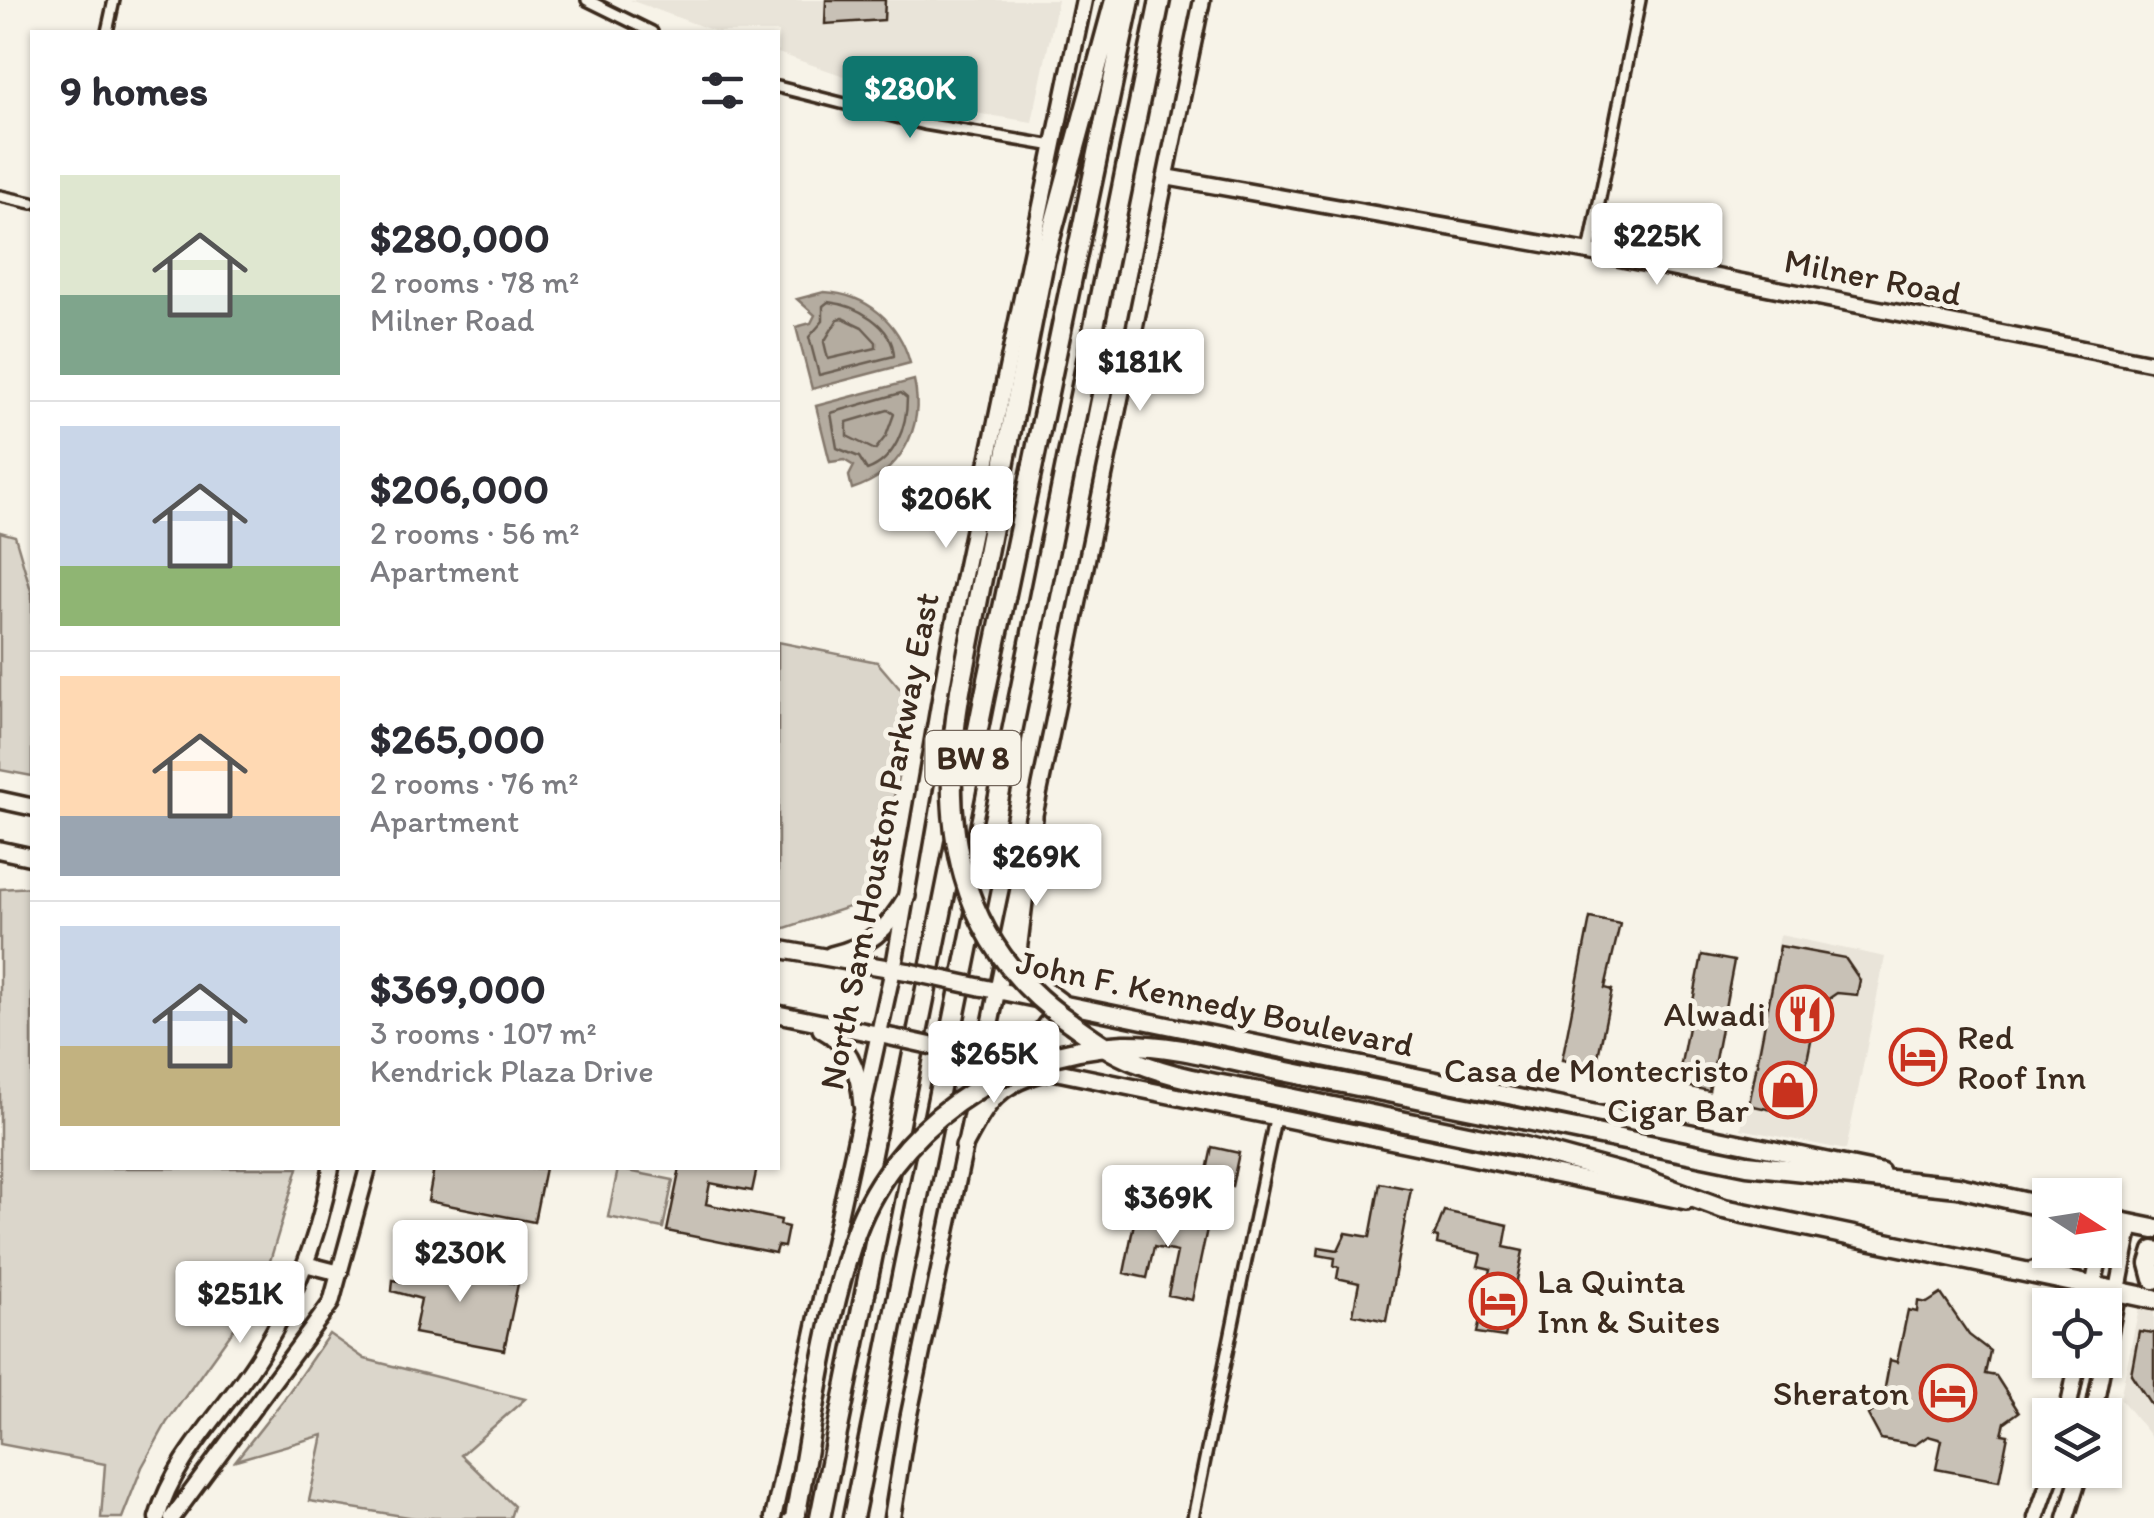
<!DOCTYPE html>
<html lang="en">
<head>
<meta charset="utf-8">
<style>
	body { margin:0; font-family:Itim,sans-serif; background:#f7f7f7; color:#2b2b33; height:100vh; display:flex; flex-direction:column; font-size:38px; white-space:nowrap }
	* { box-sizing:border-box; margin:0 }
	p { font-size:32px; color:#7c7c81 }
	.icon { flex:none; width:55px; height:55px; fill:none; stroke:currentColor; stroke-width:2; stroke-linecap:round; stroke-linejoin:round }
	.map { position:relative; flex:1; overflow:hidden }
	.sheet { position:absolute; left:30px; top:30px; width:750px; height:1140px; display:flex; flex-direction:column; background:#fff; border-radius:0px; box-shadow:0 2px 8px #0004 }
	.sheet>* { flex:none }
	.needle { width:65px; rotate:102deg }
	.tools { position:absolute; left:2032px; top:1178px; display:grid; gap:20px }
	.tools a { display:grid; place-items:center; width:90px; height:90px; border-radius:0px; background:#fff; box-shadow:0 2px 8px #0004; font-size:50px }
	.price { position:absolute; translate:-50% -85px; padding:0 22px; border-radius:10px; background:#fff; color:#222; font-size:32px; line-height:65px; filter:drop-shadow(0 2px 5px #0008) }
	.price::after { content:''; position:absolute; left:50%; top:60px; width:30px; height:22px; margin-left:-15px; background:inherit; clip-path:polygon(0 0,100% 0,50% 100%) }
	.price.active { background:#0f766e; color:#fff }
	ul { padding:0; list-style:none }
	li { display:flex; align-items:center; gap:30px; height:250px; padding:0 30px }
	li+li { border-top:2px solid #e1e1e2 }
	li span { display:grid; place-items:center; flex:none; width:280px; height:200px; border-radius:0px; color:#555 }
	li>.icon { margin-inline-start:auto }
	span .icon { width:120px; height:120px; fill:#fffc; stroke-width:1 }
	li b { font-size:42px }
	h2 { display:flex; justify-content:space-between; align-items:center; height:120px; padding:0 30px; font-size:42px }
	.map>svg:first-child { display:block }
	.built { fill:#e9e4d9 }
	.green { fill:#dbd6cb; stroke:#8b8074; stroke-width:2.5 }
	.water { fill:#b4aca0; stroke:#84786c; stroke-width:2.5 }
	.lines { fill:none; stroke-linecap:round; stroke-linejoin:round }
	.shore { stroke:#6b5e52; stroke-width:2.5 }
	.building { fill:#c8c1b6; stroke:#3b2a1e; stroke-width:2.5 }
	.street-casing { stroke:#3b2a1e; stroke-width:16 }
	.secondary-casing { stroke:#3b2a1e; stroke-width:21 }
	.primary-casing { stroke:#3b2a1e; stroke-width:22 }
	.highway-casing { stroke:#3b2a1e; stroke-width:25 }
	.street { stroke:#f7f3e8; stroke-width:9 }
	.secondary { stroke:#f7f3e8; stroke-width:14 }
	.primary { stroke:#f7f3e8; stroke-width:15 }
	.highway { stroke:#f7f3e8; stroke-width:18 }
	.primary-bridge-casing { stroke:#3b2a1e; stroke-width:22; stroke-linecap:butt }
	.highway-bridge-casing { stroke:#3b2a1e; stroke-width:25; stroke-linecap:butt }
	.primary-bridge { stroke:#f7f3e8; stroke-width:15 }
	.highway-bridge { stroke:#f7f3e8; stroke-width:18 }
	.labels { text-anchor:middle; stroke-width:10; stroke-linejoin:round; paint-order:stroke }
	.shield { fill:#f7f3e8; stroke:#73665b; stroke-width:2.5 }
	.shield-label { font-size:32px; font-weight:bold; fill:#3b2a1e }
	.street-label { font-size:35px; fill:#3b2a1e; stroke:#f7f3e8 }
	.poi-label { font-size:35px; fill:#3b2a1e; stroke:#f7f3e8; text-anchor:end }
</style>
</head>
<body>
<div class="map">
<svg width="2154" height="1518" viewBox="0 0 2154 1518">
	<rect width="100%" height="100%" fill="#f7f3e8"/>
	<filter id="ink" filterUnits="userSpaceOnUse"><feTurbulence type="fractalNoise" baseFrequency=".01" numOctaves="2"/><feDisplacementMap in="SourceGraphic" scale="20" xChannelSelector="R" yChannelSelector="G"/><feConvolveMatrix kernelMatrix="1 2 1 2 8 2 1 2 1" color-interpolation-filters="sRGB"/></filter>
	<g filter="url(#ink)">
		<!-- built -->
		<path class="built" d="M630,0H1058L1032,122L930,106L778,53V32H717Z
			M1780,935L1885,957L1846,1150L1741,1129Z
			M2140,1303L2154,1306V1441L2120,1398Z"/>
		<!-- green -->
		<path class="green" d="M0,532L15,536L32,594V776L0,770Z
			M778,642L877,662L913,704L873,899L782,929L778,928Z
			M32,887V1168H298L261,1291L167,1422L142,1467L122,1518H101L105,1464L0,1444V889Z
			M618,1169L673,1180L663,1228L608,1217Z
			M329,1334L365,1359L525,1399L461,1455L514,1506L510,1518H415L309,1501L323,1435L236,1460L284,1399Z"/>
		<!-- water -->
		<path class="water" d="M824,292C867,294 899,322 910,363L812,389L796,327L811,323L815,315L797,299Z
			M914,380C925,429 900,474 852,489L849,476L854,466L844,460L830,462L816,406Z"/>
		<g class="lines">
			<!-- shore -->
			<path class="shore" d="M828,302C856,305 893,325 894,356L819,375L809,337L823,321V306Z
				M843,318L862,327L876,342V348L828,359L824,342L838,319Z
				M901,393L907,398C907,427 895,460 867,470L859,457L837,448L831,413Z
				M888,410L894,414L886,436L875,450L847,436V422Z"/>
		</g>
		<!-- building -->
		<path class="building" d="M826,0H885L884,20L825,24Z
			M1590,918L1620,924L1607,979L1605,988L1612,990L1596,1066L1562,1060Z
			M1780,946L1845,958L1860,980L1857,995L1837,993L1818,1006L1796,1115L1749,1105Z
			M1702,955L1734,961L1709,1091L1677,1084Z
			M1212,1147L1239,1153L1232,1186L1205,1180Z
			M434,1168H545L534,1222L428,1201Z
			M680,1168H757L752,1191L710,1183L706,1204L781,1220L780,1225L788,1227L784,1247L777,1246L775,1253L667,1231Z
			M1380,1183L1411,1189L1386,1321L1353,1314L1359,1283L1337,1278L1339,1267L1334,1266L1335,1258L1318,1255L1319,1247L1338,1250L1346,1233L1370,1237Z
			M1171,1202L1185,1205L1181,1223L1207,1229L1192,1300L1168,1295L1177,1252L1154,1247L1147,1278L1124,1273L1135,1218L1166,1225Z
			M1444,1211L1508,1225L1504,1247L1523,1251L1505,1337L1477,1333L1491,1269L1478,1266L1481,1254L1437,1244L1438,1238L1434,1237Z
			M410,1261L518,1284L504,1350L414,1333L421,1299L392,1291L393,1280L404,1282Z
			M1941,1294L1969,1335L1990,1351L1985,1374L1996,1376L2019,1412L2005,1422L2002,1434L2008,1435L1999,1481L1936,1469L1942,1440L1928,1436L1915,1445L1881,1439L1868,1415L1892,1398L1885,1387L1890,1360L1897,1362L1908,1310L1917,1312L1918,1301L1927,1303Z
			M2139,1331L2154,1333V1409L2131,1374Z"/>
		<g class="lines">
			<!-- street casing -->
			<g class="street-casing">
				<path id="street" d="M587,0L652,32
					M107,32L114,0
					M778,87L924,124L1054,146
					M0,196L32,203
					M1589,252L1640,0
					M1193,1518L1275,1119"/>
			</g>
			<!-- secondary casing -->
			<g class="secondary-casing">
				<path id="secondary" d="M1166,177L1589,252L2154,363
					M1032,827L1202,0
					M305,1264L340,1273
					M2089,1305L2101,1250
					M2105,1356L2131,1224
					M2067,1415L2078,1360
					M2093,1415L2104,1360
					M157,1518C175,1455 227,1409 260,1355C295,1298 320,1233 331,1168
					M172,1518L331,1303L368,1168
					M773,1518L895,960L949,647L1084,0
					M892,1518L907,1424L1021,877
					M2036,1518L2053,1470
					M2066,1518L2081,1470"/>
			</g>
			<!-- primary casing -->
			<g class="primary-casing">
				<path id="primary" d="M0,800L32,807
					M1034,818L1018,952L1036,983L1060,1001
					M0,850L32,857
					M778,949L910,972
					M831,955C870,946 887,930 907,896
					M980,987L1881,1172
					M778,1014L896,1038
					M821,1029C850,1044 860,1073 862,1105
					M965,1053L1686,1201
					M1047,1064L1039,1058C1036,1038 1041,1026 1057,1014L1068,1016
					M964,1146C988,1102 996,1084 1049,1071"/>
			</g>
			<!-- highway casing -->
			<g class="highway-casing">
				<path id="highway" d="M960,691L1044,261L1115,0
					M1285,1097L1521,1146L1646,1180L1724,1209L2154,1299
					M1527,1120L1747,1165L1958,1187L2050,1208
					M2105,1219L2154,1229
					M2154,1251L2150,1264L2154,1279
					M2032,1272L2057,1263L2068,1250
					M820,1518L984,699L1130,0
					M853,1518L1160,0"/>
			</g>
			<!-- street -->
			<use href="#street" class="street"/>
			<!-- secondary -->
			<use href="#secondary" class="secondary"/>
			<!-- primary -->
			<use href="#primary" class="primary"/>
			<!-- highway -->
			<use href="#highway" class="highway"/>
			<!-- primary-bridge casing -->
			<g class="primary-bridge-casing">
				<path id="primary-bridge" d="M910,972L980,987
					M896,1038L965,1053"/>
			</g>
			<!-- highway-bridge casing -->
			<g class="highway-bridge-casing">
				<path id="highway-bridge" d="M960,691C938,820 955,944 1071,1023C1092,1038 1112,1053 1136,1062C1183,1081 1236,1087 1285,1097
					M795,1518C812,1427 823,1331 852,1243C889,1128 1005,1049 1124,1045C1173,1044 1225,1060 1273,1069C1358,1086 1442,1103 1527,1120"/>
			</g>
			<!-- primary-bridge -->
			<use href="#primary-bridge" class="primary-bridge"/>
			<!-- highway-bridge -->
			<use href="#highway-bridge" class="highway-bridge"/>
		</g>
	</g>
	<!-- icons -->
	<defs>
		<g id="restaurant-ring" transform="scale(2.875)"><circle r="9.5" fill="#f7f3e8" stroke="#c8321e" stroke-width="1.5"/><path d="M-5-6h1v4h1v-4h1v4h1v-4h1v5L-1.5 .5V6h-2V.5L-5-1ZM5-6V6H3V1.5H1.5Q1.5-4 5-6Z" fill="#c8321e"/></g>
		<g id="hotel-ring" transform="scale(2.875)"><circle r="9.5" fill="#f7f3e8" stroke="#c8321e" stroke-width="1.5"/><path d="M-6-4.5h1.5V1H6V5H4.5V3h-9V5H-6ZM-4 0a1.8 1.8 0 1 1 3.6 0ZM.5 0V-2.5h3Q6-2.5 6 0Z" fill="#c8321e"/></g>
		<g id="shop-ring" transform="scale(2.875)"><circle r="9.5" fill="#f7f3e8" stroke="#c8321e" stroke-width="1.5"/><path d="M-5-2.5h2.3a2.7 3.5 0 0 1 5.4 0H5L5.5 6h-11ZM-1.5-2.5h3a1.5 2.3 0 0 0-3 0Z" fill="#c8321e"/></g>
	</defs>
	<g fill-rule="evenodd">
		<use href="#restaurant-ring" x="1805" y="1014"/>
		<use href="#hotel-ring" x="1918" y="1057"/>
		<use href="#shop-ring" x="1788" y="1090"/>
		<use href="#hotel-ring" x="1498" y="1301"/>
		<use href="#hotel-ring" x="1948" y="1393"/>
	</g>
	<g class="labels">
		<!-- shield labels -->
		<rect class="shield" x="925.5" y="731" width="95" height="54" rx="8"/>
		<g class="shield-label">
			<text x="973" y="769">BW 8</text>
		</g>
		<!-- street labels -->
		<g class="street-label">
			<text transform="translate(1873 277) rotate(11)" y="12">Milner Road</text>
			<text transform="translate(879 841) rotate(-79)" y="12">North Sam Houston Parkway East</text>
			<text transform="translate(1215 1003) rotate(12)" y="12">John F. Kennedy Boulevard</text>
		</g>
		<!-- poi labels -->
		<g class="poi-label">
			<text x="1766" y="1026">Alwadi</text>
			<text x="1957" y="1049" text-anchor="start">Red<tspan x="1957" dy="40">Roof Inn</tspan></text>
			<text x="1749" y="1082">Casa de Montecristo<tspan x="1749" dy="40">Cigar Bar</tspan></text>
			<text x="1537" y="1293" text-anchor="start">La Quinta<tspan x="1537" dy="40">Inn &amp; Suites</tspan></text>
			<text x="1909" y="1405">Sheraton</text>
		</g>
	</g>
</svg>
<div class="tools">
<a><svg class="needle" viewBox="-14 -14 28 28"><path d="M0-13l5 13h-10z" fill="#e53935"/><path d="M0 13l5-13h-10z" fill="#7c7c81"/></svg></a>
<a><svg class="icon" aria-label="locate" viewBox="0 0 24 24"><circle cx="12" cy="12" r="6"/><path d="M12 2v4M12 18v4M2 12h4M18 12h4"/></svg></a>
<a><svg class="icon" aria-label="layers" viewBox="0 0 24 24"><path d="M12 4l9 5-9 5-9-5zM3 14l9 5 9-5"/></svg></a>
</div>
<b class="price active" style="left:910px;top:141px">$280K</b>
<b class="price" style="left:1657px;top:288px">$225K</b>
<b class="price" style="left:1140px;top:414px">$181K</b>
<b class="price" style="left:946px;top:551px">$206K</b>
<b class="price" style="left:1036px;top:909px">$269K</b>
<b class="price" style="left:994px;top:1106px">$265K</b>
<b class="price" style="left:1168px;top:1250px">$369K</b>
<b class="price" style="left:460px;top:1305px">$230K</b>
<b class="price" style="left:240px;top:1346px">$251K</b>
<section class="sheet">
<h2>9 homes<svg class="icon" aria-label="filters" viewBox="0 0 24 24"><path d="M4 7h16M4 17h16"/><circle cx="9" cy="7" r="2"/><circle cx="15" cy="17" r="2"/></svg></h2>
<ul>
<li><span style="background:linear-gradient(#dfe7d0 60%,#7fa58c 0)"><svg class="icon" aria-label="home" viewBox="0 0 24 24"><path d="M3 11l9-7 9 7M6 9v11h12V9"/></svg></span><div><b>$280,000</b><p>2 rooms · 78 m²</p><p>Milner Road</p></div></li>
<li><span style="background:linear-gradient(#c9d6e8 70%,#8fb573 0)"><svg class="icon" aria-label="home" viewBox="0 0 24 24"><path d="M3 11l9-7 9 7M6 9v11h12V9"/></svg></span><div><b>$206,000</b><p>2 rooms · 56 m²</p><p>Apartment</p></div></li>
<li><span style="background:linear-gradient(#ffd9b3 70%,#9aa5b1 0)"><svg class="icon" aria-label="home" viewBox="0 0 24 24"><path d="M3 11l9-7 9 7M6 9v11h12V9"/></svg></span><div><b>$265,000</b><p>2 rooms · 76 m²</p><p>Apartment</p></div></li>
<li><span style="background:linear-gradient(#c9d6e8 60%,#c2b280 0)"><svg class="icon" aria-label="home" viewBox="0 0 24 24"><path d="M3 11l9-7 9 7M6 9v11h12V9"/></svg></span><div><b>$369,000</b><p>3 rooms · 107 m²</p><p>Kendrick Plaza Drive</p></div></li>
</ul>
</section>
</div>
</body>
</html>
